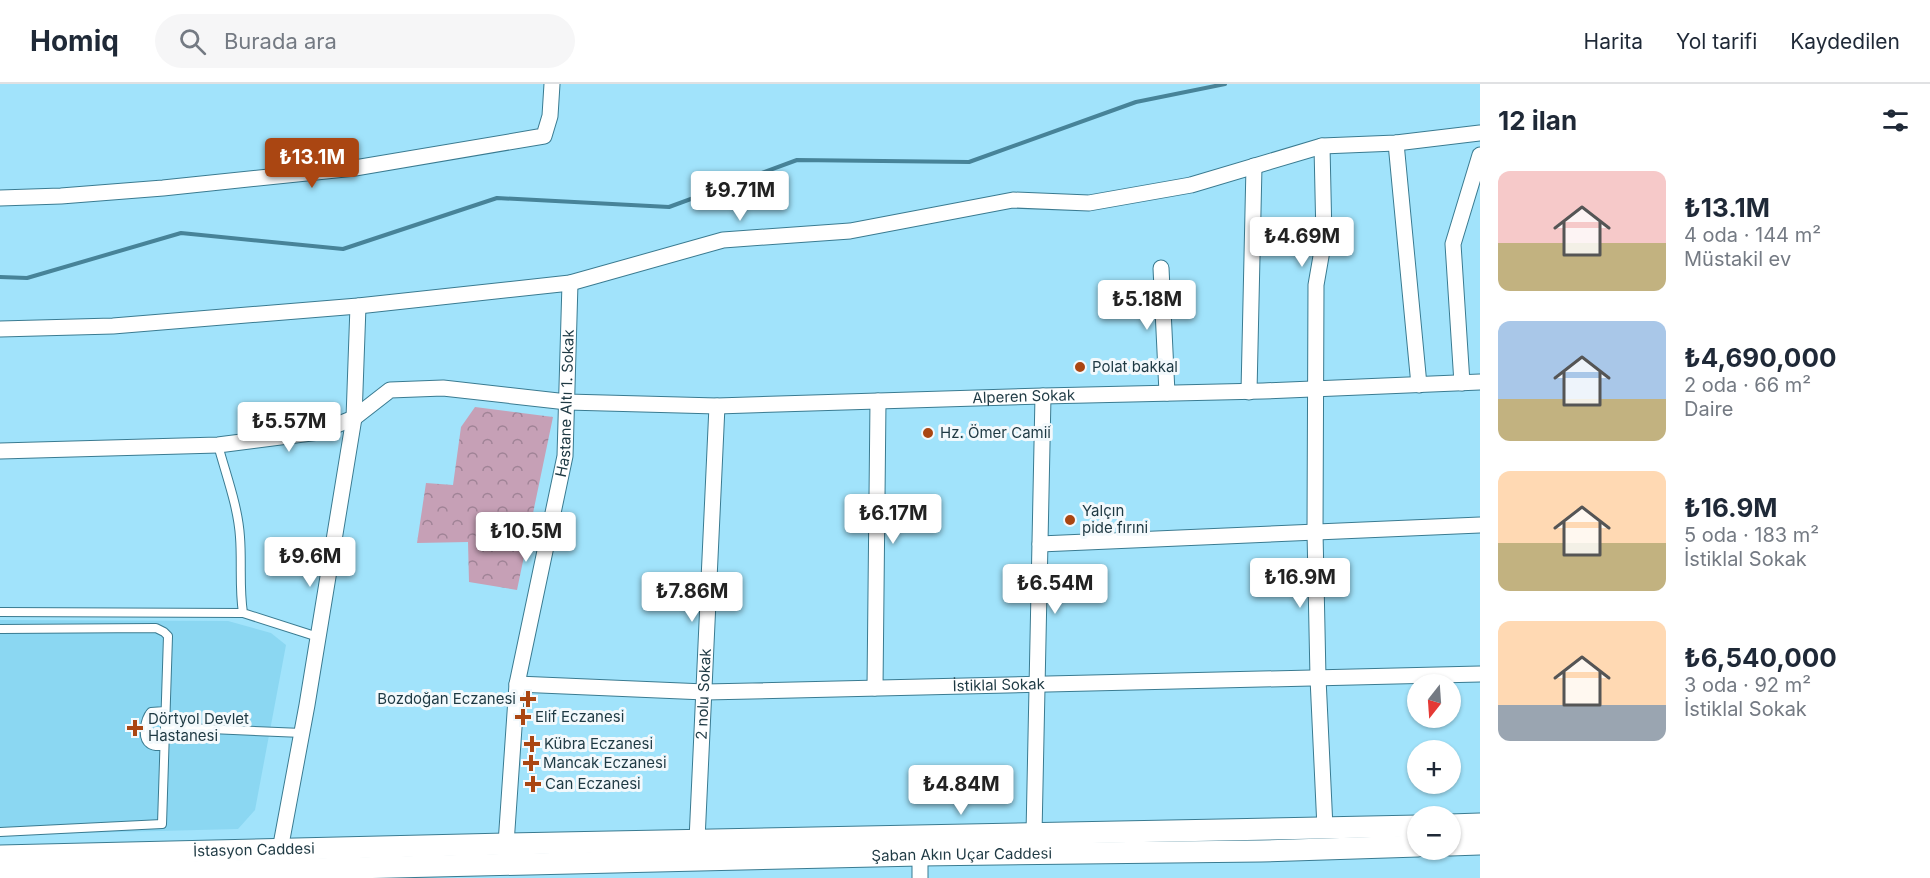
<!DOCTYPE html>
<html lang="tr">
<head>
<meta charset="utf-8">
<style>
	body { margin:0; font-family:Inter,sans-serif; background:#f6f6f7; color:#1f2937; height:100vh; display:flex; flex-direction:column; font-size:22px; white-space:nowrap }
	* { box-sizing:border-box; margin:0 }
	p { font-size:20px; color:#747a83 }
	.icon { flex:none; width:33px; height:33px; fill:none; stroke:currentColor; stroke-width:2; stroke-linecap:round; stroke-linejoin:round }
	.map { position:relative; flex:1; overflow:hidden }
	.sheet { display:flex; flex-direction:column; background:#fff; width:450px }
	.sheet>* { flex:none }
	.needle { width:39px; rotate:197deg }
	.fabs { position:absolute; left:1407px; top:590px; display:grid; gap:12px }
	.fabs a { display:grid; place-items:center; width:54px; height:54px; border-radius:50%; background:#fff; box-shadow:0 2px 4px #0004; font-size:30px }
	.price { position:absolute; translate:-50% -51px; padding:0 14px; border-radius:6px; background:#fff; color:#222; font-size:20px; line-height:39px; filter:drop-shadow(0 2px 3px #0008) }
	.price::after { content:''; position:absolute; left:50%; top:36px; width:18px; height:14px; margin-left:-9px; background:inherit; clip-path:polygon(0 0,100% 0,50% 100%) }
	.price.current { background:#aa4612; color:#fff }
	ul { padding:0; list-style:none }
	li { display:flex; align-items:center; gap:18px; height:150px; padding:0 18px }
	li span { display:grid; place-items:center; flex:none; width:168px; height:120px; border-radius:12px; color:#555 }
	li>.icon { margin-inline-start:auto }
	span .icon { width:72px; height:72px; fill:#fffc; stroke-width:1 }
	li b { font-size:26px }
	h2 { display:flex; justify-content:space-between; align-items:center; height:72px; padding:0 18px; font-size:26px }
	header { display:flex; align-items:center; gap:36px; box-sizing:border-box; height:84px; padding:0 30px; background:#fff; border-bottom:2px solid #e0e1e3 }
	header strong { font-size:28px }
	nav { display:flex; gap:33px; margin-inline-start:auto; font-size:21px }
	.search { width:420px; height:54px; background:#f6f6f7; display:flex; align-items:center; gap:15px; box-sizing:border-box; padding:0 21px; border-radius:33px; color:#747a83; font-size:22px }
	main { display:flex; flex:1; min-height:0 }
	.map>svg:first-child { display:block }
	.built { fill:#8bd7f2 }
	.forest { fill:url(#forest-crowns) }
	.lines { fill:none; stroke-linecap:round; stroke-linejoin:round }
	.stream { stroke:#478398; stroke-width:4 }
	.lane-casing { stroke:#3a7b91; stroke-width:10 }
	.street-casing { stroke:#3a7b91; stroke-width:17 }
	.secondary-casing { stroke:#3a7b91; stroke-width:23 }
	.lane { stroke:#fff; stroke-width:8 }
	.street { stroke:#fff; stroke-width:15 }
	.secondary { stroke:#fff; stroke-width:21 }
	.poi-dot { fill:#aa4612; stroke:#f3f9fc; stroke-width:2 }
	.labels { text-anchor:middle; stroke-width:6; stroke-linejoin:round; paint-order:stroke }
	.poi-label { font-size:15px; fill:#1e3943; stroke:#f3f9fc; text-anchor:start }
	.street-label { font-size:15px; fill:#1e3943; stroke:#f3f9fc }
</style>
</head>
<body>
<header>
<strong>Homiq</strong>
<div class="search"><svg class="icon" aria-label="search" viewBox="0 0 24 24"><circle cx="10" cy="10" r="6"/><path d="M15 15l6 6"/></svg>Burada ara</div>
<nav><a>Harita</a><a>Yol tarifi</a><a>Kaydedilen</a></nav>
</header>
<main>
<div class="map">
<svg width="1480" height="794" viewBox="0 0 1480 794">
	<defs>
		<pattern id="forest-crowns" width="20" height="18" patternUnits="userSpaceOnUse" patternTransform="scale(1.5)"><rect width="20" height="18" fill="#c6a0b6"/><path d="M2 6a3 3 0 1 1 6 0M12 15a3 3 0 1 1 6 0" fill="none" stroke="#a08396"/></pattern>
	</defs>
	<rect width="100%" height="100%" fill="#a1e3fb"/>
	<!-- built -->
	<path class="built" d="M0,536L228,537L271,549L286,561L255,726L238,745L0,751Z"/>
	<!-- forest -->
	<path class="forest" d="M475,323L553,333L517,506L469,498L468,458L417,459L426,399L453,401L461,343Z"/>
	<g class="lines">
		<!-- stream -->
		<path class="stream" d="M0,193L27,194L181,149L343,165L497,114L669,123L797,76L969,78L1136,18L1225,0"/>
		<!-- lane casing -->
		<g class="lane-casing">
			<path id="lane" d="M218,361C226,391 238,422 240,453C242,479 239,503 243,529L318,553
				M0,528L243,529
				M0,545L156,544L164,548L168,552L162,740L0,748
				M165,643L302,649
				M164,662C159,662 154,663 150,660C141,654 145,635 151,628L165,627"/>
		</g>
		<!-- street casing -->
		<g class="street-casing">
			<g id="street">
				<path d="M1396,59L1419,301"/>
				<path d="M1322,62L1324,155L1316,201L1315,448L1318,594L1325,744"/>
				<path d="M0,114L61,112L163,104L355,84L544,52L550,32L552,0"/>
				<path d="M1161,184L1167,309"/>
				<path d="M0,245L113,242L358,222L570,199L723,156L850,147L1013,116L1089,119L1191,101L1322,62L1396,59L1480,49"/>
				<path d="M1462,299L1453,160L1480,71"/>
				<path d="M1249,308L1254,82"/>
				<path id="s1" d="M0,367L218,361L319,348L354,334L390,306L443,304L567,318L717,322L1043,312L1263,307L1480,298"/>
				<path d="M1040,460L1480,441"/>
				<path id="s2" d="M517,600L705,608L1480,590"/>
				<path d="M875,604L878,317"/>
				<path d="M1034,750L1043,312"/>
				<path id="s3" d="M697,756L717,322"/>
				<path id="s4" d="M506,760L517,600L565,372L570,199"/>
				<path d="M920,771V794"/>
				<path d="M280,774V766L307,621L354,334L358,222"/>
			</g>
		</g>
		<!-- secondary casing -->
		<g class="secondary-casing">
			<g id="secondary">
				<path d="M1450,741L1480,740"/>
				<path d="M1450,761L1480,760"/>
				<path id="s5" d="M0,772L506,760L1418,742"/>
				<path id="s6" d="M0,792L920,771L1261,767L1418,762"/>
			</g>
		</g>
		<!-- lane -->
		<use href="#lane" class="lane"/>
		<!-- street -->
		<use href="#street" class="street"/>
		<!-- secondary -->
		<use href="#secondary" class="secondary"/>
	</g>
	<!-- markers -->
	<g class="poi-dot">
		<circle cx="1080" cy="283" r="6"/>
		<circle cx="928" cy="349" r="6"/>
		<circle cx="1070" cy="436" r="6"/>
		<path d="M525 606h6v6h6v6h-6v6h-6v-6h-6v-6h6z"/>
		<path d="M520 624h6v6h6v6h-6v6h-6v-6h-6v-6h6z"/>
		<path d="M132 635h6v6h6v6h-6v6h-6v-6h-6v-6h6z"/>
		<path d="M529 651h6v6h6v6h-6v6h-6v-6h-6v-6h6z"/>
		<path d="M528 670h6v6h6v6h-6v6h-6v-6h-6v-6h6z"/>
		<path d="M530 691h6v6h6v6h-6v6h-6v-6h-6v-6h6z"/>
	</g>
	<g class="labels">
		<!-- poi labels -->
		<g class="poi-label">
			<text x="1092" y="288">Polat bakkal</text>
			<text x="940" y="354">Hz. Ömer Camii</text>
			<text x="1082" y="432">Yalçın<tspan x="1082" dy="17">pide fırıni</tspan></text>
			<text x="516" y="620" text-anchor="end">Bozdoğan Eczanesi</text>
			<text x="535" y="638">Elif Eczanesi</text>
			<text x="148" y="640">Dörtyol Devlet<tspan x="148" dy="17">Hastanesi</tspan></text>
			<text x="544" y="665">Kübra Eczanesi</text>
			<text x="543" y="684">Mancak Eczanesi</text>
			<text x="545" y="705">Can Eczanesi</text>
		</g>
		<!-- street labels -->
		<g class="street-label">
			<text dy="5" stroke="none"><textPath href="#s1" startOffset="1038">Alperen Sokak</textPath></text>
			<text dy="5" stroke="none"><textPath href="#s4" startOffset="446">Hastane Altı 1. Sokak</textPath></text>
			<text dy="5" stroke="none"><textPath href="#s2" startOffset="482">İstiklal Sokak</textPath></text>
			<text dy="5" stroke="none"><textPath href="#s3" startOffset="146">2 nolu Sokak</textPath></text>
			<text dy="5" stroke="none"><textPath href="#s5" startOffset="254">İstasyon Caddesi</textPath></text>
			<text dy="5" stroke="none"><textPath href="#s6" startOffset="962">Şaban Akın Uçar Caddesi</textPath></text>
		</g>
	</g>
</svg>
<div class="fabs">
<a><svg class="needle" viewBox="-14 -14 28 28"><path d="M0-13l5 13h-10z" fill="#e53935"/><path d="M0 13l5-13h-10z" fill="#747a83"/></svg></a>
<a>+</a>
<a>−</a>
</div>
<b class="price current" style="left:312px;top:105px">₺13.1M</b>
<b class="price" style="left:740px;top:138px">₺9.71M</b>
<b class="price" style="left:1302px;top:184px">₺4.69M</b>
<b class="price" style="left:1147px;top:247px">₺5.18M</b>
<b class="price" style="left:289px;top:369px">₺5.57M</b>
<b class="price" style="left:893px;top:461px">₺6.17M</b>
<b class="price" style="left:526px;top:479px">₺10.5M</b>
<b class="price" style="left:310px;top:504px">₺9.6M</b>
<b class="price" style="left:1300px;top:525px">₺16.9M</b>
<b class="price" style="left:1055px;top:531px">₺6.54M</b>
<b class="price" style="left:692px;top:539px">₺7.86M</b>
<b class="price" style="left:961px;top:732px">₺4.84M</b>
</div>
<section class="sheet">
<h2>12 ilan<svg class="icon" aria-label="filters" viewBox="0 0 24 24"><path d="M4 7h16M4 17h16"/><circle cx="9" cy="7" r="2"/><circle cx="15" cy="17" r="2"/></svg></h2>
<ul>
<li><span style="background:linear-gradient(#f6c9c9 60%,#c2b280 0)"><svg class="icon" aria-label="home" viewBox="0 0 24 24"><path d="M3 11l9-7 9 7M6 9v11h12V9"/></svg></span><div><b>₺13.1M</b><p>4 oda · 144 m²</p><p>Müstakil ev</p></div></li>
<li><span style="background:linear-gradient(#a9c7e8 65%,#c2b280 0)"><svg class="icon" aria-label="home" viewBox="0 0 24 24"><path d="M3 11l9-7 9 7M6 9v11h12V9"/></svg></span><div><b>₺4,690,000</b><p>2 oda · 66 m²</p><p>Daire</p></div></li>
<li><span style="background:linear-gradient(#ffd9b3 60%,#c2b280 0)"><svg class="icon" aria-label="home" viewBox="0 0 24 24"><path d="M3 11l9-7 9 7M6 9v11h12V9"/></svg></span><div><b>₺16.9M</b><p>5 oda · 183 m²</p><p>İstiklal Sokak</p></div></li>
<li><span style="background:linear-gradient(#ffd9b3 70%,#9aa5b1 0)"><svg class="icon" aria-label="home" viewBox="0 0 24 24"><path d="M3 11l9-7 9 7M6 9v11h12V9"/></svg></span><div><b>₺6,540,000</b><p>3 oda · 92 m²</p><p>İstiklal Sokak</p></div></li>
</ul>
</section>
</main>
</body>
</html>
